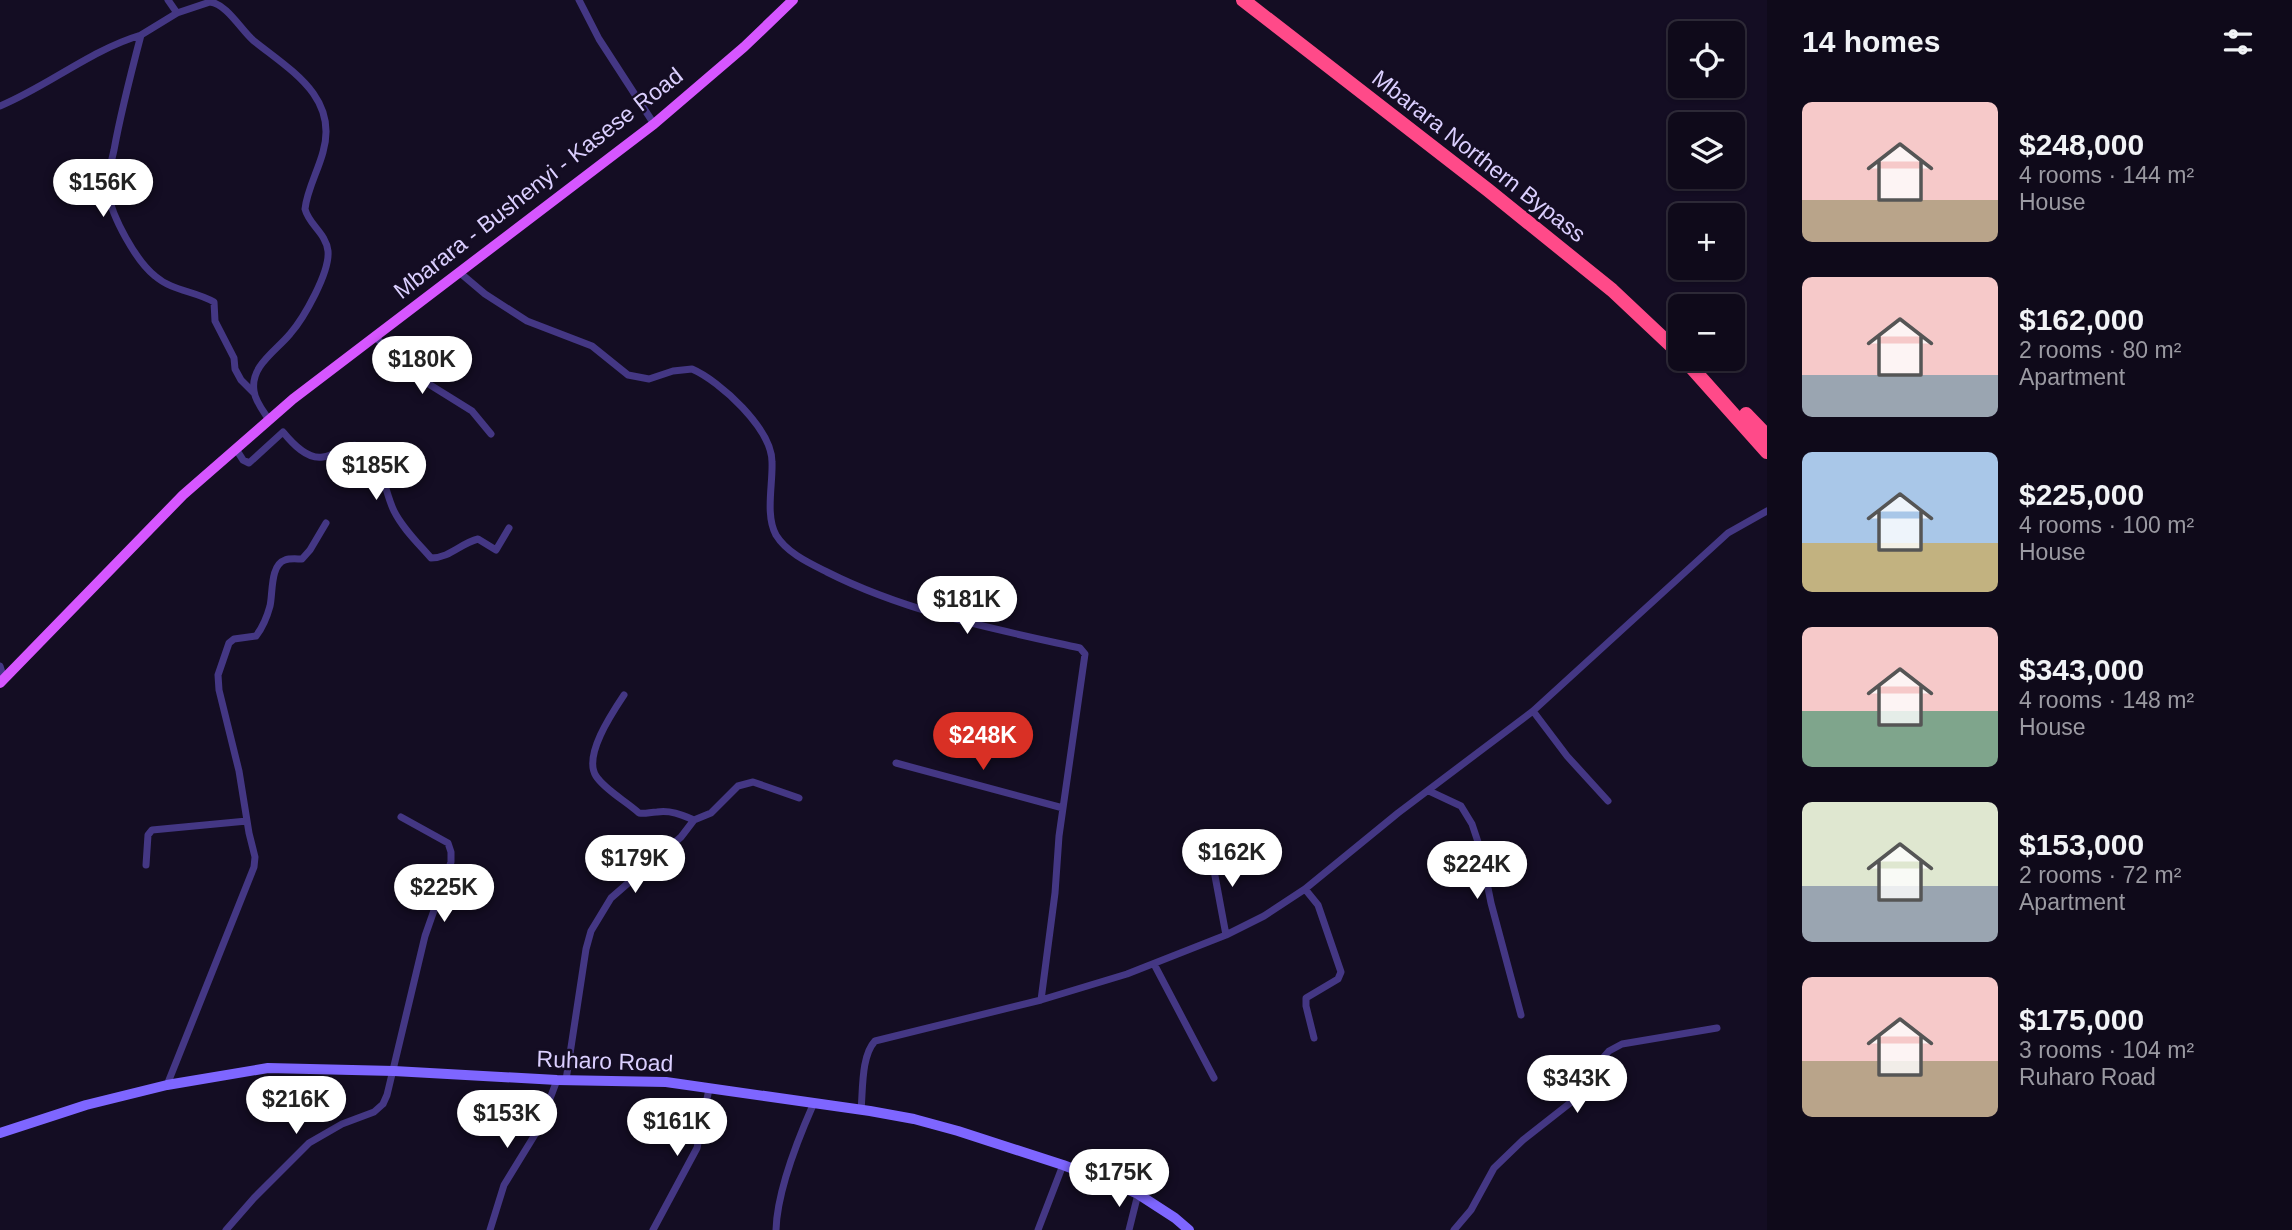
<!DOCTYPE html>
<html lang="en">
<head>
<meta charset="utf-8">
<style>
	body { margin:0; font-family:Helvetica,sans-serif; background:#181323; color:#f1f3f6; height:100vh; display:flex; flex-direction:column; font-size:26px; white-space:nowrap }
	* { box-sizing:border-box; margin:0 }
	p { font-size:23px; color:#9b9aa2 }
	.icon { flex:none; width:38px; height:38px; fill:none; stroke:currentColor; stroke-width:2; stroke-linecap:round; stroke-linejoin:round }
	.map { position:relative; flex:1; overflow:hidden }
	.side { display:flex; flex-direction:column; background:#0f0a1a; width:525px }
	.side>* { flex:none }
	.controls { position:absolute; left:1668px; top:21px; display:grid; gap:14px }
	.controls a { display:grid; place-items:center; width:77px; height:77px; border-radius:10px; background:#0f0a1a; box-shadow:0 2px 5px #0004,0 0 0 2px #2f2b39; font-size:35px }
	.price { position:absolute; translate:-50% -60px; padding:0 16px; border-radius:24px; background:#fff; color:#222; font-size:23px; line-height:46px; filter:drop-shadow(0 2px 4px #0008) }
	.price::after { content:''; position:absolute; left:50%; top:42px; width:21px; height:16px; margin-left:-10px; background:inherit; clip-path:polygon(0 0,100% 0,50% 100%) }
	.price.active { background:#d93025; color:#fff }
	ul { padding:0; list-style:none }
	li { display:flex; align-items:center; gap:21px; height:175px; padding:0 35px }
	li span { display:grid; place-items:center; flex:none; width:196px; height:140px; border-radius:10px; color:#555 }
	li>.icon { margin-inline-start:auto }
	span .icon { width:84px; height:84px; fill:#fffc; stroke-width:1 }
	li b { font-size:30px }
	h2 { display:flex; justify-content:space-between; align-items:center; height:84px; padding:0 35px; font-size:30px }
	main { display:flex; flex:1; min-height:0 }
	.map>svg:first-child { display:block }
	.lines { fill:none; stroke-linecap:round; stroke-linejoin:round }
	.street { stroke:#443784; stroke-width:7 }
	.secondary { stroke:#7e66ff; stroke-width:10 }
	.primary { stroke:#d656ff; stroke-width:10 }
	.highway { stroke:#ff4a89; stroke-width:14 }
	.labels { text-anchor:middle; stroke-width:5; stroke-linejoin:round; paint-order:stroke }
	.street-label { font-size:23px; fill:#dbcfff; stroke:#140d23 }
</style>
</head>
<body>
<main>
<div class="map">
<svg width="1767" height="1230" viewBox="0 0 1767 1230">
	<rect width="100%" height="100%" fill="#140d23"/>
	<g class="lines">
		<!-- street -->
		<path class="street" d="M168,0L177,13
			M579,0L599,39L654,124
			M0,106C48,86 91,50 141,35
			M459,272L485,294L527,321L592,346L628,375L649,379L673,371L692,369C720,381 772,429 772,462C773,484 765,515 776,535C787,553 809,563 827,572C906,612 994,629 1080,648L1085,654L1059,836L1055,893L1041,1000L875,1041C861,1056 863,1090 861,1110
			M374,336L419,378L472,411L491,434
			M254,393L241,380L235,369L234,358L215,321L214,302C195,291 172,291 155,276C136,261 112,217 108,193C106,179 111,164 114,150C121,111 131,73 141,35L177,13L210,2C227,4 241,30 254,41C290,70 339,97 323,152C318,171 307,190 305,209C309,225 326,233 328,251C330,272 304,318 290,334C276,351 250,366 254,391C255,401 264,412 269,420
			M236,449L243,460L249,463L283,432C292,443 307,460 323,457C339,455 351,436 368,451C383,465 385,493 394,511C403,529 418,543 431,558C450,558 461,543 478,539L496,550L509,528
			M0,666L4,679
			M624,695C612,713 583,756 596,776C605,790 626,801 639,813C646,814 650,812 657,812C671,810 682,815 694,820
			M1533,711L1567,756L1608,801
			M896,763L1063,808
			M1429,791L1461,806L1472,824L1480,848L1491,903L1521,1015
			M1210,849L1226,935
			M146,865L148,835L152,830L247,821
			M1305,889L1318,905L1341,972L1338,979L1306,998V1006L1314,1038
			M1154,964L1214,1078
			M1041,1000L1127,974L1226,935L1264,916L1305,889L1398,813L1533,711L1728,533L1767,511
			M566,1080L586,949L591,931L611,898L681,837L694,820L711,813L738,786L753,782L799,798
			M167,1085L254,867L255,857L249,833L239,771L219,690L218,675L229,643L234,639L256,636C263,627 267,617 270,606C273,593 270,565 285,560C290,558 297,559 302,559L310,550L326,523
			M226,1230L254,1198L309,1143L342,1124L374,1112L383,1104L387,1095L425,936L451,862V852L448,843L401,817
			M490,1230L504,1185L539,1128L557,1080
			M653,1230L697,1148L709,1089
			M776,1230C777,1193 798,1139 813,1105
			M1038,1230L1063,1165
			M1129,1230L1138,1194
			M1454,1230L1471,1210L1494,1168L1523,1140L1579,1096L1587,1087L1602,1059L1609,1051L1622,1044L1717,1028"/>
		<!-- secondary -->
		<path class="secondary" d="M0,1133L86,1105L167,1085L268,1068L394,1071L557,1080L666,1082L870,1111L914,1119L958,1131L1063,1165L1124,1188L1138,1194L1175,1218L1189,1230"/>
		<!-- primary -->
		<path class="primary" d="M0,683L183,495L293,399L654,124L744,47L793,0"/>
		<!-- highway -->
		<path class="highway" d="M1243,0L1488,190L1612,290L1680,354
			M1684,359L1767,452
			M1746,414L1767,436"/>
	</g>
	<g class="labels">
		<!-- street labels -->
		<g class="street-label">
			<text transform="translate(1479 156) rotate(38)" y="8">Mbarara Northern Bypass</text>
			<text transform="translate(538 183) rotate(-38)" y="8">Mbarara - Bushenyi - Kasese Road</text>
			<text transform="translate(605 1061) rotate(2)" y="8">Ruharo Road</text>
		</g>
	</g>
</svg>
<div class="controls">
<a><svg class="icon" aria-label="locate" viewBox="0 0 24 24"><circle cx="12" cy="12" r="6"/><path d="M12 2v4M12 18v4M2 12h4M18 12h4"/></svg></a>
<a><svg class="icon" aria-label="layers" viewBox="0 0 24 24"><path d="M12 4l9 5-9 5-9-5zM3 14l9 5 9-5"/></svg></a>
<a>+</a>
<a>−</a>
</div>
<b class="price" style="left:103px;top:219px">$156K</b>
<b class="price" style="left:422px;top:396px">$180K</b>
<b class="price" style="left:376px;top:502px">$185K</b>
<b class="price" style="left:967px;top:636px">$181K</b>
<b class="price active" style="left:983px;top:772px">$248K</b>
<b class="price" style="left:1232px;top:889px">$162K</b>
<b class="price" style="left:635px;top:895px">$179K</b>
<b class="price" style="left:1477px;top:901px">$224K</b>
<b class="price" style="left:444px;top:924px">$225K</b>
<b class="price" style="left:1577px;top:1115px">$343K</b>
<b class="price" style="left:296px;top:1136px">$216K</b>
<b class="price" style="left:507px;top:1150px">$153K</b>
<b class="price" style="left:677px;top:1158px">$161K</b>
<b class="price" style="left:1119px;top:1209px">$175K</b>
</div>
<section class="side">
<h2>14 homes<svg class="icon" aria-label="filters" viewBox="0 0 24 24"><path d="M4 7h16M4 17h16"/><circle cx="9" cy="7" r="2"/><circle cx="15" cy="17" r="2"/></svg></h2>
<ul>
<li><span style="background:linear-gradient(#f6c9c9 70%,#b9a48a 0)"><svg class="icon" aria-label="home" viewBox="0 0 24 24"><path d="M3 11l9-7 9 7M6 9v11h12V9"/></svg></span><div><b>$248,000</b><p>4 rooms · 144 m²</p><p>House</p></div></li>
<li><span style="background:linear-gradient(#f6c9c9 70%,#9aa5b1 0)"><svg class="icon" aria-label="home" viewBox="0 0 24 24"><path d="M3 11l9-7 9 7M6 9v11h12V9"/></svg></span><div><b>$162,000</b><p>2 rooms · 80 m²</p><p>Apartment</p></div></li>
<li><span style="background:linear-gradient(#a9c7e8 65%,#c2b280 0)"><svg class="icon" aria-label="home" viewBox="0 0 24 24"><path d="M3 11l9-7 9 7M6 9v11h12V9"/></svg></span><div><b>$225,000</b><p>4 rooms · 100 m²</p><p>House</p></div></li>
<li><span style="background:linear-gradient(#f6c9c9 60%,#7fa58c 0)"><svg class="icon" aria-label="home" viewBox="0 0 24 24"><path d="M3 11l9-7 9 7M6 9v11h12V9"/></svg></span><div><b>$343,000</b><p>4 rooms · 148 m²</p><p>House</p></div></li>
<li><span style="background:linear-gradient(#dfe7d0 60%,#9aa5b1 0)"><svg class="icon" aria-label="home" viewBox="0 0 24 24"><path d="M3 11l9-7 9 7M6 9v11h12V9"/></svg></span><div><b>$153,000</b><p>2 rooms · 72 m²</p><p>Apartment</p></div></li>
<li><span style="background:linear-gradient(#f6c9c9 60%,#b9a48a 0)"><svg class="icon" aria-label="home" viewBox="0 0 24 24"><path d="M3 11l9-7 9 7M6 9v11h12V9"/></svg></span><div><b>$175,000</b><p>3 rooms · 104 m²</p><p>Ruharo Road</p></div></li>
</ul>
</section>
</main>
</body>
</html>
